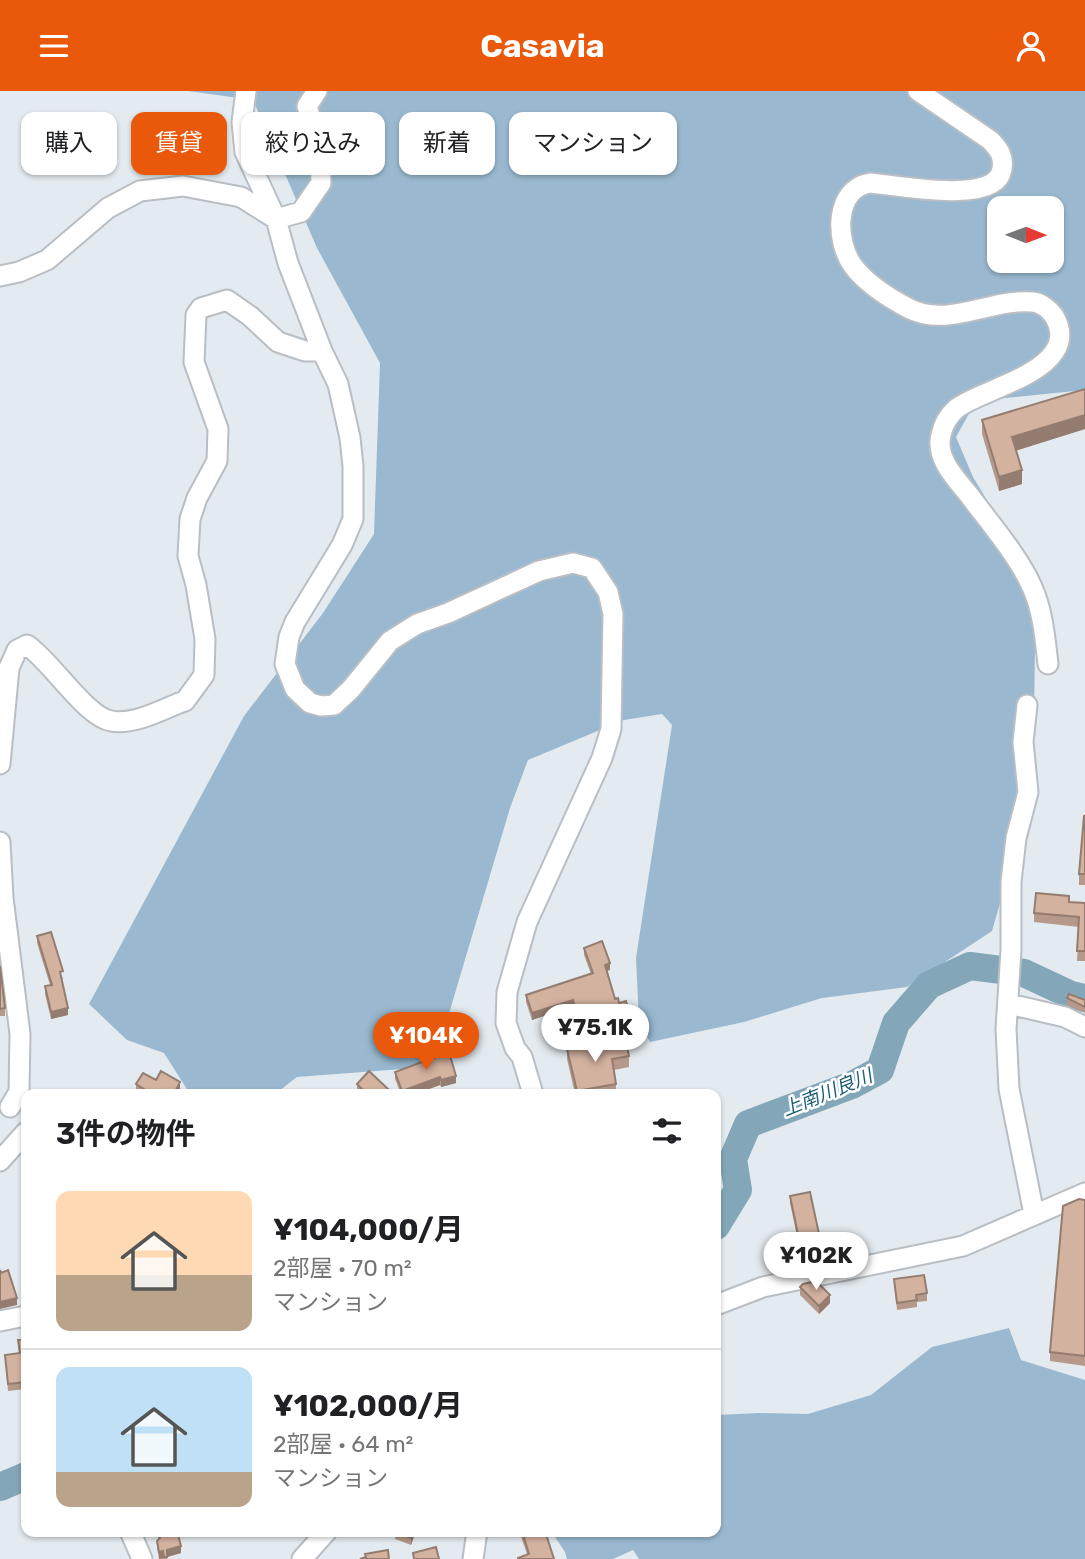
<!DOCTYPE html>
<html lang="ja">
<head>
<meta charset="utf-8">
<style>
	body { margin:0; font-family:Rubik,"Noto Sans JP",sans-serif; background:#f6f6f6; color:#202124; height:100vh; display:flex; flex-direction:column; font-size:26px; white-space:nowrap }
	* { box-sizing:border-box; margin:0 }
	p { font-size:23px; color:#757577 }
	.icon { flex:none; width:38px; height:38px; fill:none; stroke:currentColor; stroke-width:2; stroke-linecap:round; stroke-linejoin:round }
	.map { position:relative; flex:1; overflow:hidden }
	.sheet { position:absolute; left:21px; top:998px; width:700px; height:448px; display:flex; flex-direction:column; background:#fff; border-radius:14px; box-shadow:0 2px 5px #0004 }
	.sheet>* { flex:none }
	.top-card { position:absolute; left:21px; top:21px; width:700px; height:63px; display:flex; gap:14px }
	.needle { width:46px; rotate:91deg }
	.buttons { position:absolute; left:987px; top:105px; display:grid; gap:14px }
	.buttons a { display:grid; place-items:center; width:77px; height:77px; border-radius:14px; background:#fff; box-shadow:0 2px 5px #0004; font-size:35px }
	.price { position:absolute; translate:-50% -60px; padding:0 16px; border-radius:24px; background:#fff; color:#222; font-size:23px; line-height:46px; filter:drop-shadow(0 2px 4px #0008) }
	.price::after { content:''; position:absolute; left:50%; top:42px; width:21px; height:16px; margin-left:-10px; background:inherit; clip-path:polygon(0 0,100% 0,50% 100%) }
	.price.selected { background:#ea580c; color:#fff }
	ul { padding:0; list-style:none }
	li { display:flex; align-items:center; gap:21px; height:175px; padding:0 35px }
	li+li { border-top:2px solid #e0e0e0 }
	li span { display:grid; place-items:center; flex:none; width:196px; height:140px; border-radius:14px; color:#555 }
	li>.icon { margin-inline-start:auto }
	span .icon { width:84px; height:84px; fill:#fffc; stroke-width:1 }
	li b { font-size:30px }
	h2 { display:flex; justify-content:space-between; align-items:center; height:84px; padding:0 35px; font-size:30px }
	.pill { padding:0 24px; border-radius:14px; background:#fff; box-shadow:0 2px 5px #0004; font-size:24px; line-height:63px }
	.pill.selected { background:#ea580c; color:#fff }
	header { display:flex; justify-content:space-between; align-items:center; height:91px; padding:0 35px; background:#ea580c; color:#fff; font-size:32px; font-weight:700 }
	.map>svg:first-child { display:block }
	.forest { fill:#9ab9d0; fill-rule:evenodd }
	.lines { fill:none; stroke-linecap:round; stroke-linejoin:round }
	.river { stroke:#83a7b8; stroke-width:28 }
	.minor-casing { stroke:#b8bec3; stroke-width:23 }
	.minor { stroke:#fff; stroke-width:19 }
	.wall { fill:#b6998a }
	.shaded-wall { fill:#947d70 }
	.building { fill:#d4b2a0; stroke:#947d70; stroke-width:2 }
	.labels { text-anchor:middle; stroke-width:5; stroke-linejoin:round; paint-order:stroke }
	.water-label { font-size:19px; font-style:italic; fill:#1a5d77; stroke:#fff }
</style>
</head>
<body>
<header><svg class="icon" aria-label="menu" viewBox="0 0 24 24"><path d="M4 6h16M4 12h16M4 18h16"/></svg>Casavia<svg class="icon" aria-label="person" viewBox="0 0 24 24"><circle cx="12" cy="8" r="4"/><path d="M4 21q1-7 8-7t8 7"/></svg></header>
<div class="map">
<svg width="1085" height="1468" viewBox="0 0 1085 1468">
	<rect width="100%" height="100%" fill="#e4ebf0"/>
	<!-- forest -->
	<path class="forest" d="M188,0H1085V299L976,310L956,346L973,386L1036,490L1034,624L1029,712L992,840L907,896L822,907L744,931L650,951L639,931L636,867L672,634L662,623L624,629L528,669L510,717L445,936L416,977L297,986L275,1003H190L164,962L127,949L89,913L244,625L323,522L374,443L380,272L317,157L253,9ZM999,117H1052V170H999Z
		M1009,1237L1021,1269L1085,1289V1468H639L633,1459L613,1468H567L565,1461L551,1440H716V1324L759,1322L808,1323L871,1304L932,1256Z"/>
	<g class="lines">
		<!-- river -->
		<path class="river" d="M716,1135L738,1099L733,1068L748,1033L852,994L880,979L896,932L929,894L970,875L1024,882L1071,904L1085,907
			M0,1396L26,1385"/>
		<!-- minor casing -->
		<g class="minor-casing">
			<path id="minor" d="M246,0L242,31L245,61L276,128L288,172L322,260L338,293L350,347L353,375V428L342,454L295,531L289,546L285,573L295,598L310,612L321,615L334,614L351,598L390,550L417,533L448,522L539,480L573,472L592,477L608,501L613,523L611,638L602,667L527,831L507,901L506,932L515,957L522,966L533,1003
				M918,0L990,49C999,58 1004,65 1002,78C997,115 896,94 870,92C834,98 835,150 853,175C866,192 889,207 908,217C948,238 991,207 1033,211C1041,212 1049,218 1054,225C1085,278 983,297 957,317C949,324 943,334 941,344C935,367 956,388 969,404C989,431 1019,466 1032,496C1043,520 1045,548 1048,573
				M0,185L19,181L47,169L108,117L140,100L183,95L241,106L276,128L301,121L321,92L320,57L307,15L317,0
				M1027,614L1023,651L1028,701L1016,747L1011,791V859L1006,938L1009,998L1034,1123
				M0,673L9,577L17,559L27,554C51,570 86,626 111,630C133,634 160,620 179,612L185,610L204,584L205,548L196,494L188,465L190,428L197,407L217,370L218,338L194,271L196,224L201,217L227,209L250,225L278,251L305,260H322
				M0,751L3,807L20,943L19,1001L10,1016
				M1009,913L1065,926L1085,936
				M0,1070L26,1041
				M716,1214L763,1196L963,1155L1085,1102
				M0,1230L26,1225
				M130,1440L142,1468
				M302,1468L327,1440
				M473,1468L477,1440"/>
		</g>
		<!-- minor -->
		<use href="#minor" class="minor"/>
	</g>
	<!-- wall -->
	<path class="wall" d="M982,329L1085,338L1016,359L1022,393L999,400L982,343Z
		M1085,725V794H1079V783Z
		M1069,811L1085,812V870H1077L1079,836L1034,831V822Z
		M37,845L63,887L62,888L68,924L51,928L45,903V895L50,894L37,852Z
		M584,857L610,879L607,880L615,908L619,912L630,934L610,939L606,923L578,932L573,915L532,929L526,911V904L591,883L584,864Z
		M0,875L5,917V925H0Z
		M1067,907L1085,909V922L1067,914Z
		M606,954L629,965V976L614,979L616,993V1003H575L567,968V958Z
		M449,961L456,992L441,996L440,994L415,1003H401L395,988V981Z
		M156,989L180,1000L179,1003L136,1002V993Z
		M357,993L388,1003H360L357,1000Z
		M790,1105L819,1151L799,1155L790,1112Z
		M1085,1109V1275L1050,1270V1261Z
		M894,1188L927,1202V1210L917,1211V1216L897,1219Z
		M800,1196L830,1212L819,1223L800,1204Z
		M18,1249H26V1298L8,1300L5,1264L19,1262Z
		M157,1440H177L181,1462L167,1466V1468H159L157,1457V1450L158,1448Z
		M396,1440H416L411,1454L395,1448Z
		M519,1440H545L554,1468L527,1463Z"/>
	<!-- shaded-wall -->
	<path class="shaded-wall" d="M1085,324V338L1012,361V346Z
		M1022,379V393L999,400V386Z
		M610,872V879L605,880V874Z
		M573,909V915L532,929V922Z
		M606,916V923L578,932V925Z
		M68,917V924L51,928V921Z
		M630,927V934L610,939V933Z
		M456,985V992L441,996V989Z
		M440,986V994L415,1003H402V1000Z
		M180,991V1000L179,1003H174Z
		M819,1143V1151L799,1155V1148Z
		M830,1204V1212L819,1223V1215Z
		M17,1207V1214L0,1218V1211Z
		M413,1440H416L411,1454V1447Z
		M181,1455V1462L167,1466V1468V1459Z
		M163,1460V1467L159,1468V1461Z"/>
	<!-- building -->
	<path class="building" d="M1085,298V324L1012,346L1022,379L999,386L982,329Z
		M1084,725H1085V783H1079Z
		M1036,802L1069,805V811L1085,812V860H1077L1079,826L1034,822Z
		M51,841L63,880L60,881L68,917L51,921L45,895L52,894L37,845Z
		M602,850L610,872L605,874L615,908L618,907L619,912L626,910L630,927L610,933L606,916L578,925L573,909L532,922L526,904L593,882L584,857Z
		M0,875L5,917L0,918Z
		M1069,903L1085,909V916L1067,907Z
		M606,951V954L626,951L629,965L612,968L616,993L577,1000L567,958Z
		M449,961L456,985L441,989L440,986L402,1000L395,981Z
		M161,980L180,991L174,1003H152L136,993L143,982L156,989Z
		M369,980L388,998L383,1003H367L357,993Z
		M810,1101L819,1143L799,1148L790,1105Z
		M1079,1108L1085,1109V1265L1050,1261L1063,1115Z
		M0,1179L1,1182L8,1179L17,1207L0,1211Z
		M924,1184L927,1202L916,1204L917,1209L897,1212L894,1188Z
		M816,1190L830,1204L819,1215L800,1196L803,1193Z
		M18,1249H26V1291L8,1293L5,1264L20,1262Z
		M158,1440H177L181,1455L167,1459V1466H164L163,1460L159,1461L157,1450L160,1447Z
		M396,1440H413L411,1447Z
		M522,1440H545L554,1468H518V1467L529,1463Z
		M436,1456L439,1468H414L413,1462Z
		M388,1459L389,1468H360L366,1466L365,1463Z"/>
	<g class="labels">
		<!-- water labels -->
		<g class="water-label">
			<text transform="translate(827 1001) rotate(-22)" y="7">上南川良川</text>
		</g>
	</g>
</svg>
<div class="buttons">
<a><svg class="needle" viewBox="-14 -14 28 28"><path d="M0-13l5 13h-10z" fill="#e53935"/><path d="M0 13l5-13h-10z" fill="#757577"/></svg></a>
</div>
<b class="price" style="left:595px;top:973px">¥75.1K</b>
<b class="price selected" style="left:426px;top:981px">¥104K</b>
<b class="price" style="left:816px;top:1201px">¥102K</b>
<div class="top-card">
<a class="pill">購入</a>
<a class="pill selected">賃貸</a>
<a class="pill">絞り込み</a>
<a class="pill">新着</a>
<a class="pill">マンション</a>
</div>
<section class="sheet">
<h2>3件の物件<svg class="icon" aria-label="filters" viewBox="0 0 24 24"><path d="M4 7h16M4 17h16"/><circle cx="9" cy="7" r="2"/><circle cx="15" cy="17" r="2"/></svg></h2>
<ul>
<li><span style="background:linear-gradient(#ffd9b3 60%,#b9a48a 0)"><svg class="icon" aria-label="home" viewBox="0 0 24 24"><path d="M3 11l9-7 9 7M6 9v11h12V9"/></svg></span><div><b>¥104,000/月</b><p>2部屋 · 70 m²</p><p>マンション</p></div></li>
<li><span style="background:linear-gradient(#bfe0f5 75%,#b9a48a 0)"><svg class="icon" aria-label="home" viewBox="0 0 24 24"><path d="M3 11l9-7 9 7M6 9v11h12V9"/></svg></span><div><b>¥102,000/月</b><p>2部屋 · 64 m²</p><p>マンション</p></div></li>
</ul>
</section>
</div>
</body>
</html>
